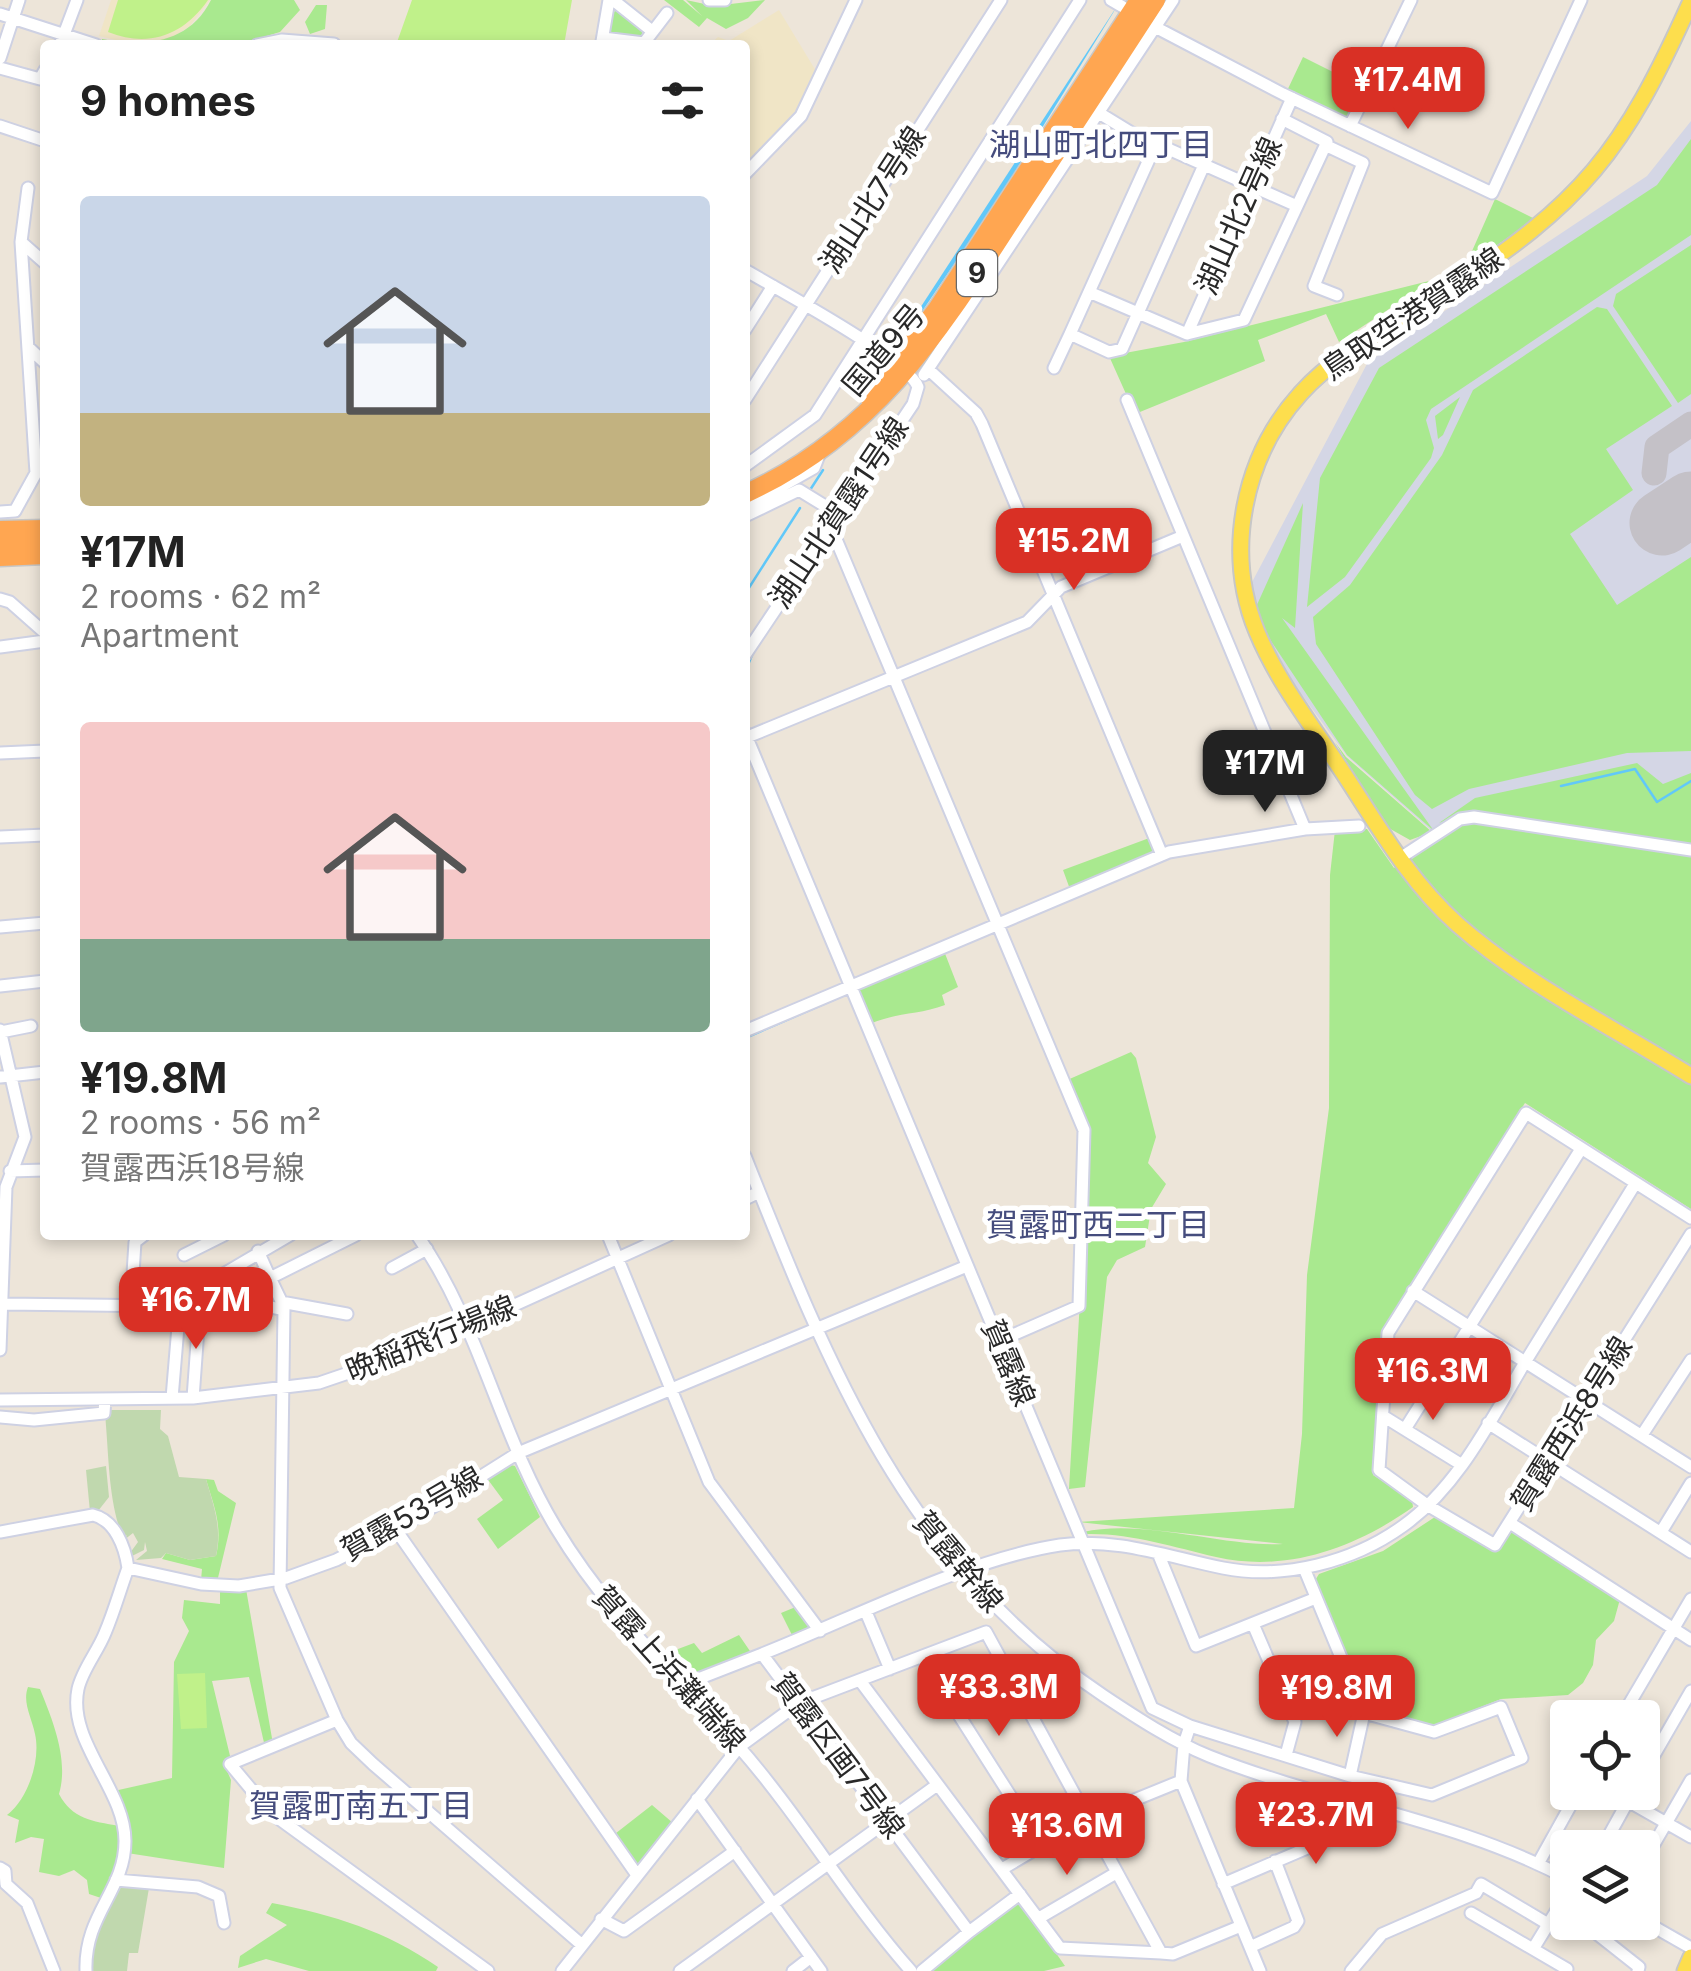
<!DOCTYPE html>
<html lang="en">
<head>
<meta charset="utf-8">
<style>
	body { margin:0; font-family:Inter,"Noto Sans JP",sans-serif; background:#f2f2f2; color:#222; height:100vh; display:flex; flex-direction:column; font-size:38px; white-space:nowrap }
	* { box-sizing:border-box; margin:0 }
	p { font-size:32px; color:#767676 }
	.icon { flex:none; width:55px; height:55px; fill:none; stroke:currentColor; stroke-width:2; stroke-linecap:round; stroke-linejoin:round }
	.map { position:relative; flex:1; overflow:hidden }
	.sheet { position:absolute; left:40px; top:40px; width:710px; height:1200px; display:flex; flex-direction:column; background:#fff; border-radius:10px; box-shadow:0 5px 15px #0003 }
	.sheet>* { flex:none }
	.buttons { position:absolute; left:1550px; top:1700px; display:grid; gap:20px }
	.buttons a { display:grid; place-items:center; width:110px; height:110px; border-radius:10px; background:#fff; box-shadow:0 5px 15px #0003; font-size:50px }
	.price { position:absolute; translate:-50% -85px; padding:0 22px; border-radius:20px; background:#d93025; color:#fff; font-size:32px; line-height:65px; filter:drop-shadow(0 2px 5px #0008) }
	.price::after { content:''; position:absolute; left:50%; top:60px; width:30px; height:22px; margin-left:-15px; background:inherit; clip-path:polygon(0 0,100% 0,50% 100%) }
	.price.selected { background:#222; color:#fff }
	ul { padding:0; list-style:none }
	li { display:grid; align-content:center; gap:20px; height:530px; padding:0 40px }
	li span { display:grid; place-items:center; height:310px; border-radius:10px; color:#555 }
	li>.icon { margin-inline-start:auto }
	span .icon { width:180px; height:180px; fill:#fffc; stroke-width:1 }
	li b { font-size:42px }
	h2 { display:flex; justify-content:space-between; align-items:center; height:120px; padding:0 40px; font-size:42px }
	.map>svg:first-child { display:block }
	.education { fill:#f0e5c6 }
	.airport { fill:#d4d6e5 }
	.green { fill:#a9e98f }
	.cemetery { fill:#c0d8ae }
	.pitch { fill:#c0f18a }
	.water { fill:#61c8f9 }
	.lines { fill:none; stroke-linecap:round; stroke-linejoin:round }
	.stream { stroke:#61c8f9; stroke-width:2.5 }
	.taxiway { stroke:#c4c1c7; stroke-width:25 }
	.runway { stroke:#c4c1c7; stroke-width:65 }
	.minor-casing { stroke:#ced1e3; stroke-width:15 }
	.major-casing { stroke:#c7c7c7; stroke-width:19 }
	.highway-casing { stroke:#c7c7c7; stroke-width:21 }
	.minor { stroke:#fff; stroke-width:11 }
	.major { stroke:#fdde4d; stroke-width:15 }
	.highway { stroke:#ffa651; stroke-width:18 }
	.labels { text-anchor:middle; stroke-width:10; stroke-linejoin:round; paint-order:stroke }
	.shield { fill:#fff; stroke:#696969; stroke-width:2.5 }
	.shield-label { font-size:28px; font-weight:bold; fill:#292929 }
	.street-label { font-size:30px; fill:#292929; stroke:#fff }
	.neighbourhood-label { font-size:32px; fill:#454c7d; stroke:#fff }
</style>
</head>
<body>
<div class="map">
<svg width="1691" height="1971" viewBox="0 0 1691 1971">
	<rect width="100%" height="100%" fill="#ede5d9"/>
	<!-- education -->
	<path class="education" d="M111,0H210L190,26L168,40L132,44L99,36Z
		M779,10L816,71L799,114L745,170V45H709L718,37L729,41Z"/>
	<!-- airport -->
	<path class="airport" d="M1691,121V847L1433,832L1347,756L1287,675L1268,641L1251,584L1368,362L1647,176Z"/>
	<!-- green -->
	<path class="green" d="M211,0H294L300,10L280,32L236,45H107L102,43V39C144,47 189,44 211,0Z
		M664,0H683L702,16L686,0L714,6L765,0L748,18L726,29L707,18L699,27Z
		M316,5H327L325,29L310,34L305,22Z
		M618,10L642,30V38L607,31L611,13Z
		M1303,57L1365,88L1352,116L1345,120L1286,93Z
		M1691,139V235L1431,409L1426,420L1434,448L1431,458L1345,577L1307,607L1320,478L1379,368L1657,185Z
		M1495,199L1535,219L1465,267Z
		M1691,245V394L1678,403L1613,306L1616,294Z
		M1433,280L1339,342L1326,314L1258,340L1265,361L1135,414L1109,356L1184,342Z
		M1597,307L1607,309L1672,406L1606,449L1633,490L1570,534L1617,605L1691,557V751L1627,753L1469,789L1432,809L1415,795L1316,644L1313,617L1350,585L1442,455L1473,390Z
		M1460,397L1443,435L1438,439L1435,416Z
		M1303,503L1295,628L1282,618L1434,831L1347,755L1263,629L1256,607Z
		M1335,742L1346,757L1432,832L1410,840L1385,826Z
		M1637,763L1663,784L1691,773V845L1501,815L1468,814L1439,823L1475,798Z
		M1468,821L1691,854V1209L1525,1103L1384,1328L1373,1475L1412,1500L1413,1507C1355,1548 1287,1573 1216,1557C1173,1547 1131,1533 1087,1534L1083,1532C1143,1518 1223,1547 1283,1544L1078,1522L1294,1508L1302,1434L1307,1275L1329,1108L1330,875L1335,830L1367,829L1394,868L1448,829Z
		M1152,837L1153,855L1071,892L1063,870Z
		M944,951L958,987L942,995L945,1005C919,1015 897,1012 870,1024L859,987Z
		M1131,1052L1136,1058L1156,1137L1148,1163L1166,1184L1151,1209L1145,1247L1117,1260L1107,1277L1085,1487L1069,1489L1089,1146L1065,1081Z
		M507,1464L515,1466L540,1517L498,1549L477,1519L503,1500L486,1477Z
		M206,1479L214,1480L218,1491L236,1503L217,1582L201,1580L202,1569L162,1559L166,1553L190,1560L216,1556C223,1526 214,1507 206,1479Z
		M1438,1515L1495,1551L1509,1530H1517L1620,1599L1614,1621L1596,1640L1593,1665L1583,1683L1568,1695L1501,1699L1433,1726L1374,1712L1364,1703L1314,1582L1319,1574L1383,1551Z
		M220,1588L246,1589L273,1744L265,1747L249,1677L212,1681L231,1760L224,1764L231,1780L224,1868L127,1853L114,1791L172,1778L174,1662L189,1631L182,1618L184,1600L220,1604Z
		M798,1606L815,1628L793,1637L781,1613Z
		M739,1635L752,1654C710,1672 697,1693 662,1655L694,1643L702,1653Z
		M28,1687L40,1689C53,1721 69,1760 59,1794C72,1819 92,1821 119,1826L117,1866L104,1899L89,1894L87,1880L74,1870L59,1876L39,1872L44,1839L31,1837L15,1843L19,1820L7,1815C28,1799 41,1760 35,1734C32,1718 22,1703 28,1687Z
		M652,1805L673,1823L638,1867L611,1837Z
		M1015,1902L1021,1903L1065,1966L1044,1971H926Z
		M272,1903C334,1915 386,1931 438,1967L436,1971H309L266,1959L238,1968L240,1956L287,1925L266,1913Z"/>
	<!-- cemetery -->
	<path class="cemetery" d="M110,1410H161L160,1429L168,1436L179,1477L206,1479C214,1507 222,1527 216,1556L190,1560L166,1553L161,1558L136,1560L147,1551L145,1542L144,1550L132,1556L130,1553L138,1542L133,1533L124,1540L127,1535L123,1538C108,1501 109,1455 105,1414Z
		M106,1466L109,1497L98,1511L90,1512L86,1470Z
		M119,1884L149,1888L138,1953H129L127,1971H91L89,1943Z"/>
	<!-- pitch -->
	<path class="pitch" d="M118,0H208C183,36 148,48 108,32Z
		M412,0H572L564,45H396Z
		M205,1673L207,1728L181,1729L177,1674Z"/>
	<!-- water -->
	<path class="water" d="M1121,0L1000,196L894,353L892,351Z"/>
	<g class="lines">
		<!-- stream -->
		<path class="stream" d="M810,490L823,470
			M745,594L800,508
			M745,672L752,655
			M1561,786L1635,769L1657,802L1691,781
			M745,1038L842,996"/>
		<!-- taxiway -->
		<path class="taxiway" d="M1654,473L1657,447L1691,424"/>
		<!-- runway -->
		<path class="runway" d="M1662,523L1691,504"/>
		<!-- minor casing -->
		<g class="minor-casing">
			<path id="minor" d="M613,0L652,31
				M709,0H725
				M1111,0L1123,7
				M0,14L96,45
				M1155,27L1283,94L1492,193L1581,0
				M603,38L644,43L667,13
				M602,41L609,0
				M60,45L77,0
				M257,45L282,40L334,44
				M0,58L19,0
				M0,68L40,79L45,70
				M1099,113L1130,132L1297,206
				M0,126L45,141
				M1350,126L1411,0
				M1156,144L1089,292L1187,334L1244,320L1327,142L1282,119
				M1325,145L1363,163L1314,286L1337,295
				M745,174L801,116L856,0
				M21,242L28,188
				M745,270C777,289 908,359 918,387L913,404L745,655
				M1089,292L1070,334L1109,352L1122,349L1204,165
				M745,330L773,286
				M1187,334L1292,98
				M28,347L45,363
				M1054,368L1070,334
				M929,370L976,413L982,424L1162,855
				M924,375L1173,0
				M745,400L1001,0
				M1127,400L1305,829
				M745,466L815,415L1080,0
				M745,507L814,468L821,450
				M0,512L15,511L36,473L21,242L45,263
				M745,516L799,490L838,514
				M830,525L1084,1130L1079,1306L999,1341
				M0,599L10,602L45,633
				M0,647L45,641
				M745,733L1152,1708L1190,1726L1184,1744L1181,1781L1260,1971
				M745,738L1027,622L1061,587L1183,536
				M0,753L45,751
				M0,837L45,835
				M1400,858L1460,819L1474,817L1691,850
				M0,927L45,923
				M0,986L45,981
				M0,1030L25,1137L6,1187L0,1350
				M745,1031L1169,852L1305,829L1359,826
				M1,1032L31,1026
				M0,1077L45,1072
				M745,1156C829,1368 907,1564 1104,1696C1137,1718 1172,1741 1209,1756C1327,1803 1456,1819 1568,1879
				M10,1171L45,1170
				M745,1199L759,1192
				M1691,1218L1526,1113L1388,1333L1379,1470L1427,1505L1495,1545L1691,1234
				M417,1235C480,1325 499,1434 556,1528C609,1616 674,1673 740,1748C802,1819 849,1901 911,1971
				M608,1235L709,1482L820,1631
				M258,1251L270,1278L356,1235
				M184,1255L224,1235
				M392,1268L427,1249
				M270,1278L284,1307L280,1588L337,1720L351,1743L373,1764L582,1945
				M201,1288C215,1298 263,1304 283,1310
				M1413,1291L1691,1467
				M281,1302L347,1314
				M4,1304L169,1306L290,1235
				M131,1305L135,1242L144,1235
				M172,1398L180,1303
				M193,1398L201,1288
				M0,1400L193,1398L319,1383L413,1351L669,1235
				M1383,1416L1462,1465
				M0,1417L34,1420L104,1413L105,1399
				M1488,1423L1691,1552
				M1405,1429L1581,1149
				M1642,1435L1691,1360
				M1510,1523L1691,1640
				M396,1530L637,1875
				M0,1532L93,1515C115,1520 125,1547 128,1568C120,1590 114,1612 105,1633C98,1651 82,1670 78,1689C67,1742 125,1789 125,1841C125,1891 84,1914 86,1971
				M1661,1532L1691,1483
				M1158,1553L1196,1646L1316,1598
				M128,1568L201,1584L239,1586L286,1578L336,1560L396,1530L518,1453L967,1266
				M866,1612L890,1669
				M1253,1624L1295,1722L1286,1755
				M922,1657L1041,1844
				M861,1682L1060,1948L1161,1953
				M680,1686L762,1654
				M1621,1718L1691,1599
				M337,1720L230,1764L271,1813L488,1971
				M1190,1726L1350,1776L1432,1795L1522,1758L1501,1707L1434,1732L1364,1713L1304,1568
				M1350,1776L1364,1713
				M1642,1776L1691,1691
				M1612,1792L1691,1837
				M697,1799L821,1971
				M1602,1848L1633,1792
				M1539,1862L1578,1792
				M1642,1865L1691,1780
				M0,1868L5,1871L6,1884L27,1903L54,1971
				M1002,1869L1085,1820L1181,1781
				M116,1880L198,1887L219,1896L224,1923
				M1223,1884L1354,1828L1366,1807
				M1568,1889L1560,1905L1568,1911
				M1020,1894L969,1932L762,1654C851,1619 967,1559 1060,1545C1116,1537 1168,1557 1223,1568C1284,1580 1353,1562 1403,1526C1458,1487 1490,1421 1524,1364C1561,1304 1598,1244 1635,1184
				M1471,1913L1567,1969
				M1039,1918L1116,1873
				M601,1919L624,1931L735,1851
				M1642,1920L1691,1948
				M1582,1922L1639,1967L1638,1971
				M1250,1947L1294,1927L1298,1921L1275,1861
				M1533,1949L1560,1905
				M562,1971L739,1747L799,1703L986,1632L1161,1953L1173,1954L1241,1926
				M680,1971L937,1785
				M793,1971L811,1957
				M922,1971L969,1932
				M1351,1971L1382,1934L1476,1893L1481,1884L1548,1924"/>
		</g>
		<!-- major casing -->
		<g class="major-casing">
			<path id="major" d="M1691,1C1623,153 1583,203 1443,293C1396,324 1339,351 1301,393C1243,457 1224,552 1257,632C1278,683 1314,728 1344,774C1378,826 1410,882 1457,924C1525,984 1614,1028 1691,1076
				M1685,1971L1691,1957"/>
		</g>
		<!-- highway casing -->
		<g class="highway-casing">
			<path id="highway" d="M869,397L937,309L1139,0
				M745,494C878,433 941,329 1017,212C1064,141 1110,71 1156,0
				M0,530L45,529
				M0,543L45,542
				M0,557L45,555"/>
		</g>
		<!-- minor -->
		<use href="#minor" class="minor"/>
		<!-- major -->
		<use href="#major" class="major"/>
		<!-- highway -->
		<use href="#highway" class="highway"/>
	</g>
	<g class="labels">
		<!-- shield labels -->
		<rect class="shield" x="957" y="250" width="40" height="46" rx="8"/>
		<g class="shield-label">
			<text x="977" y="283">9</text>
		</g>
		<!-- street labels -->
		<g class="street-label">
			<text transform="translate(873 200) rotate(-57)" y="10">湖山北7号線</text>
			<text transform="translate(1239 216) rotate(-66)" y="10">湖山北2号線</text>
			<text transform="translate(1413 314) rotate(-34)" y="10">鳥取空港賀露線</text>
			<text transform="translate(884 350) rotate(-50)" y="10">国道9号</text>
			<text transform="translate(839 513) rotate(-56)" y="10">湖山北賀露1号線</text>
			<text transform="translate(431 1339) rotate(-22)" y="10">晩稲飛行場線</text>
			<text transform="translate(1008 1363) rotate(67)" y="10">賀露線</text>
			<text transform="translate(1572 1424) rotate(-58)" y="10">賀露西浜8号線</text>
			<text transform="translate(412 1514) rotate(-30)" y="10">賀露53号線</text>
			<text transform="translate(958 1562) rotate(50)" y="10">賀露幹線</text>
			<text transform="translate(669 1669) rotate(48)" y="10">賀露上浜灘端線</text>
			<text transform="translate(838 1756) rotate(53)" y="10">賀露区画7号線</text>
		</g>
		<!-- neighbourhood labels -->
		<g class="neighbourhood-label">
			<text x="1101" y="156">湖山町北四丁目</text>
			<text x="1098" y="1236">賀露町西二丁目</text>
			<text x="361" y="1817">賀露町南五丁目</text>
		</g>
	</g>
</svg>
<div class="buttons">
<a><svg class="icon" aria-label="locate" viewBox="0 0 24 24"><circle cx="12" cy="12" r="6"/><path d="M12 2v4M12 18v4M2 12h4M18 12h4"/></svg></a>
<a><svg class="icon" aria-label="layers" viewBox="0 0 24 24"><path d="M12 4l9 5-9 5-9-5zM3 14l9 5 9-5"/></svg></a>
</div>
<b class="price" style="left:1408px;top:132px">¥17.4M</b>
<b class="price" style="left:1074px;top:593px">¥15.2M</b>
<b class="price selected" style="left:1265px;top:815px">¥17M</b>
<b class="price" style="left:196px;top:1352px">¥16.7M</b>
<b class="price" style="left:1433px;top:1423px">¥16.3M</b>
<b class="price" style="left:999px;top:1739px">¥33.3M</b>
<b class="price" style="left:1337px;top:1740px">¥19.8M</b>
<b class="price" style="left:1316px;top:1867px">¥23.7M</b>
<b class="price" style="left:1067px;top:1878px">¥13.6M</b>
<section class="sheet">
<h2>9 homes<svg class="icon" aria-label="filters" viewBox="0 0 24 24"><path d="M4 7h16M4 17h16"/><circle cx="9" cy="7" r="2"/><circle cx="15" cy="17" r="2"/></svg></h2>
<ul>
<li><span style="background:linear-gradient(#c9d6e8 70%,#c2b280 0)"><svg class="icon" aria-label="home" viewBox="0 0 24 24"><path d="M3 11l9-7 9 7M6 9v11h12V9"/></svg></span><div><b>¥17M</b><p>2 rooms · 62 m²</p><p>Apartment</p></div></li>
<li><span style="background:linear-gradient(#f6c9c9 70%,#7fa58c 0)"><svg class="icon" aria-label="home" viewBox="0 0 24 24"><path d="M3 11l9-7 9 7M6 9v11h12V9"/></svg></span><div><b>¥19.8M</b><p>2 rooms · 56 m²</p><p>賀露西浜18号線</p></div></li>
</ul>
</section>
</div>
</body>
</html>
